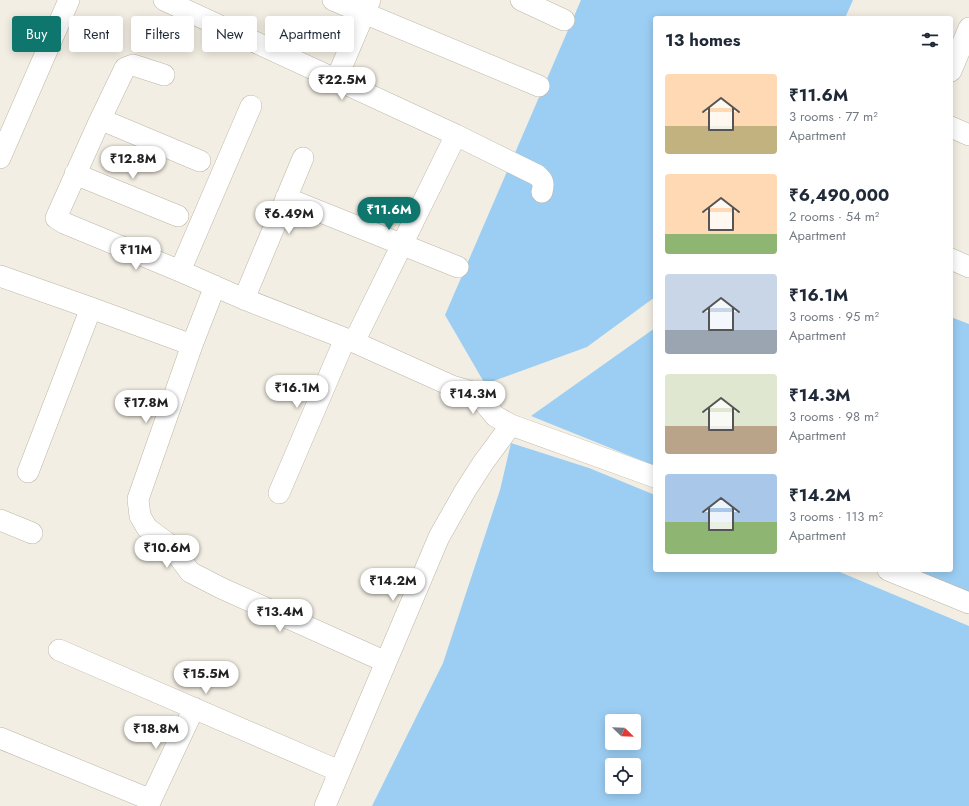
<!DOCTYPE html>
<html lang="en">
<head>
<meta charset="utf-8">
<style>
	body { margin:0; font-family:Jost,sans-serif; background:#f2f2f3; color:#1f2937; height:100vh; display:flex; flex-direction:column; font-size:15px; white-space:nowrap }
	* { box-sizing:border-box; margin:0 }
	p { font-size:13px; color:#747a83 }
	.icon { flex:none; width:22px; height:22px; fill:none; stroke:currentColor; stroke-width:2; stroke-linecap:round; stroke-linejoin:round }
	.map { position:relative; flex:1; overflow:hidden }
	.panel { position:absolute; left:653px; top:16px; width:300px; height:556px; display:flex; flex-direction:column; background:#fff; border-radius:4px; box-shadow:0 2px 10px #0003 }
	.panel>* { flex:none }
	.guide { position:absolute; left:12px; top:16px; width:380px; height:36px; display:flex; gap:8px }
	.needle { width:26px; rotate:113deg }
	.buttons { position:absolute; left:605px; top:714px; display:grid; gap:8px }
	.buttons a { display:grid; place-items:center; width:36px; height:36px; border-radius:4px; background:#fff; box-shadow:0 2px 10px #0003; font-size:20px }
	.price { position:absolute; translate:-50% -34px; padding:0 9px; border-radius:14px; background:#fff; color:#222; font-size:13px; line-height:26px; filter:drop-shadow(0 1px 2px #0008) }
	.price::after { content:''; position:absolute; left:50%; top:24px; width:12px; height:9px; margin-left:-6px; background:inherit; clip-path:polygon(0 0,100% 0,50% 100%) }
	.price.on { background:#0f766e; color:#fff }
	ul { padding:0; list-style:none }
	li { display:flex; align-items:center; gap:12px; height:100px; padding:0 12px }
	li span { display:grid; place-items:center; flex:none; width:112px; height:80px; border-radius:4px; color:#555 }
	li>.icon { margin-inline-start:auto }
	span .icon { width:48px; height:48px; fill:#fffc; stroke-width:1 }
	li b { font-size:17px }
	h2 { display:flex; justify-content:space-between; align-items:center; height:48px; padding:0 12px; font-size:17px }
	.pill { padding:0 14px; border-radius:4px; background:#fff; box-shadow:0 2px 10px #0003; font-size:14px; line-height:36px }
	.pill.on { background:#0f766e; color:#fff }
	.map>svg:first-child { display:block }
	.water { fill:#9ccef3; fill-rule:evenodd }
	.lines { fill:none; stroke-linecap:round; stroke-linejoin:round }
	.street-casing { stroke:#beb6a6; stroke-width:22 }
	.street { stroke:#fff; stroke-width:21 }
</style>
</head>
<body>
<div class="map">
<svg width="969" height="806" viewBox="0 0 969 806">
	<rect width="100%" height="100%" fill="#f3eee3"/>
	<!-- water -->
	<path class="water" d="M581,0H853L845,18H655V297L587,347L485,384L445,315Z
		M951,317L969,324V592L914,570H951Z
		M655,328V466L531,416Z
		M511,443L589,468L655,495V570H835L969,626V806H372L443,663L500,490ZM612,721H634V743H612ZM612,765H634V787H612Z"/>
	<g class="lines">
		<!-- street casing -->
		<g class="street-casing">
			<path id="street" d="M164,0L456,135L537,175C544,181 544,184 542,192
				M333,0L539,86
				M521,0L564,20
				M951,71L969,28
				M336,80L370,0
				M99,122L125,68L133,65L164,75
				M951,127L969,135
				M0,158L69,0
				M200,161L107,122H99L56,218L64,223L180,271L244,299L354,342L452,386L476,393L495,416L511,425L655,477
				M75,174L178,216
				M286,198L458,267
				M951,259L969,267
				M180,271L251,106
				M0,276L91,308L192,345
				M215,286L192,345L138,499L140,516L147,528L170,545L190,572L221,588L386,662
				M244,299L303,158
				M354,342L456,135
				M28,472L91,308
				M279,493L345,339
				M0,520L32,533
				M888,570L969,603
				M59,650L339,771
				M0,738L151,800
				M148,806L194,708
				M325,806L439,537L465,491L483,463L511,425"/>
		</g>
		<!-- street -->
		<use href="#street" class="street"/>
	</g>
</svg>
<div class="buttons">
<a><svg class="needle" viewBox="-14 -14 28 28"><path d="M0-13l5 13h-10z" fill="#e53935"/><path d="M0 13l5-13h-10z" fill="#747a83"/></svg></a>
<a><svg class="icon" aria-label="locate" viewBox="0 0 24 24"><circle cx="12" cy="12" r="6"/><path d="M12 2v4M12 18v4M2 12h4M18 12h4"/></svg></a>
</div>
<b class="price" style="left:342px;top:101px">₹22.5M</b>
<b class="price" style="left:133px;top:180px">₹12.8M</b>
<b class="price on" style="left:389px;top:231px">₹11.6M</b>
<b class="price" style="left:289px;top:235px">₹6.49M</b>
<b class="price" style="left:136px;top:271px">₹11M</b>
<b class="price" style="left:297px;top:409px">₹16.1M</b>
<b class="price" style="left:473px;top:415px">₹14.3M</b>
<b class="price" style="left:146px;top:424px">₹17.8M</b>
<b class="price" style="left:167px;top:569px">₹10.6M</b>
<b class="price" style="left:393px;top:602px">₹14.2M</b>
<b class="price" style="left:280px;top:633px">₹13.4M</b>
<b class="price" style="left:206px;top:695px">₹15.5M</b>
<b class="price" style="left:156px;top:750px">₹18.8M</b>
<div class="guide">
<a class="pill on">Buy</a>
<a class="pill">Rent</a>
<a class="pill">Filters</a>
<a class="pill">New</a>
<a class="pill">Apartment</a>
</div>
<section class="panel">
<h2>13 homes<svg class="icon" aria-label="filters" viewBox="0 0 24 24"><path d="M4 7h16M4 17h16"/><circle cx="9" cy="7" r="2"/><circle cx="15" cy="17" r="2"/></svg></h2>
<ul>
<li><span style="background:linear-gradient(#ffd9b3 65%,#c2b280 0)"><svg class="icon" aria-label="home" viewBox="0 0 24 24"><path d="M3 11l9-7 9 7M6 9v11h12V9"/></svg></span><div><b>₹11.6M</b><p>3 rooms · 77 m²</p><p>Apartment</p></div></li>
<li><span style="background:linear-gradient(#ffd9b3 75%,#8fb573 0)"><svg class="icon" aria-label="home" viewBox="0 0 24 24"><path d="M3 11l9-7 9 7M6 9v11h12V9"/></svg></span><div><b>₹6,490,000</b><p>2 rooms · 54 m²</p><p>Apartment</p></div></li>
<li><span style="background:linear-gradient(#c9d6e8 70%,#9aa5b1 0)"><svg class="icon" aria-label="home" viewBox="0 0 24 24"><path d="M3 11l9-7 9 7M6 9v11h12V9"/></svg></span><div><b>₹16.1M</b><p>3 rooms · 95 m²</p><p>Apartment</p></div></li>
<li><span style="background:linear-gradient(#dfe7d0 65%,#b9a48a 0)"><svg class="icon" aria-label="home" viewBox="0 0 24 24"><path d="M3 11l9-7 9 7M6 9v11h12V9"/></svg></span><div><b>₹14.3M</b><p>3 rooms · 98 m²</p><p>Apartment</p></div></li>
<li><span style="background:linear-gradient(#a9c7e8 60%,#8fb573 0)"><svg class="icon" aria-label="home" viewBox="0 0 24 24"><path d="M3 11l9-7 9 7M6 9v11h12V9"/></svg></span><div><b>₹14.2M</b><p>3 rooms · 113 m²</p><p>Apartment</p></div></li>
</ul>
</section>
</div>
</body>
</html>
